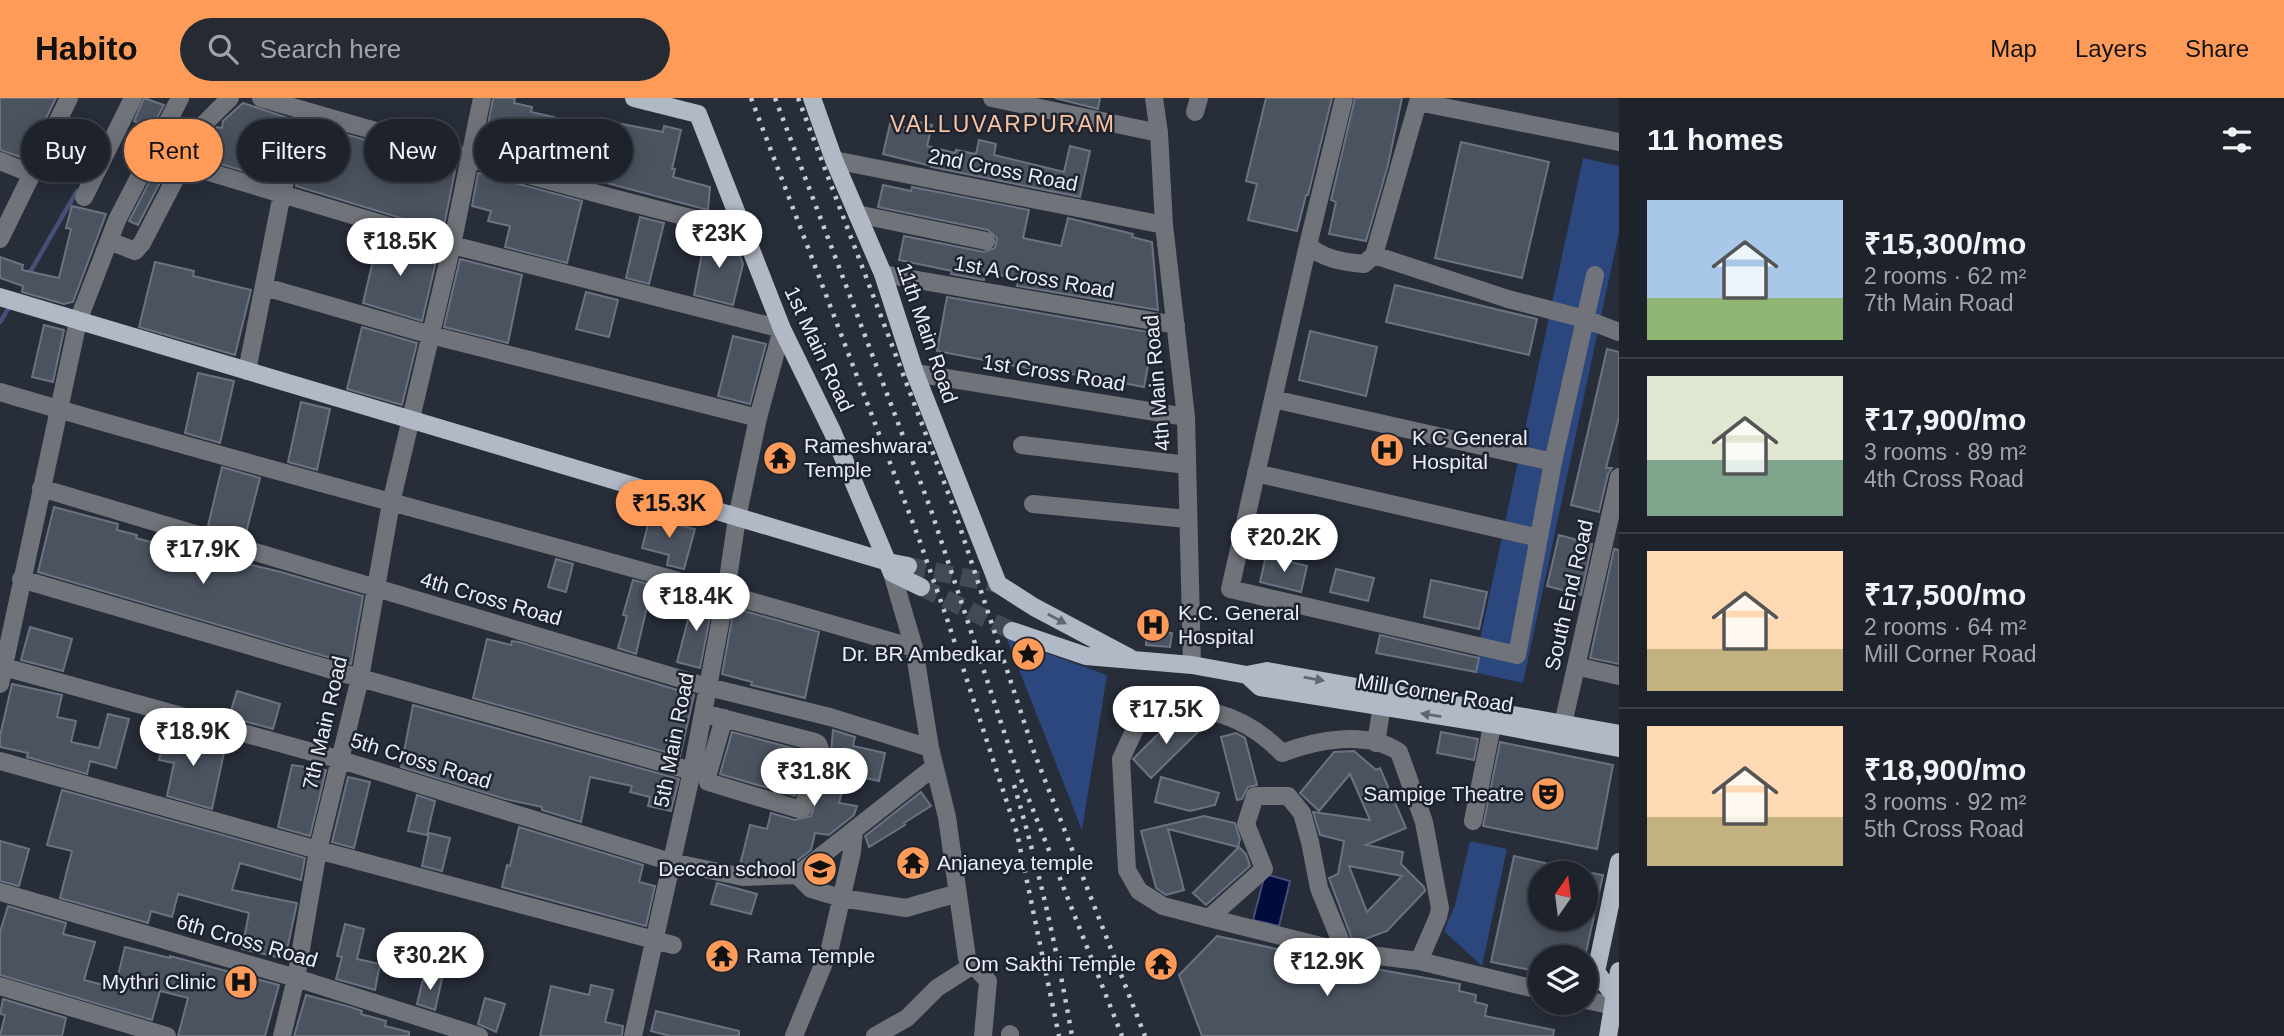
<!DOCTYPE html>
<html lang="en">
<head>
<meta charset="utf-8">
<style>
	body { margin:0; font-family:Helvetica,sans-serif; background:#252a33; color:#f1f3f6; height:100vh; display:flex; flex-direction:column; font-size:26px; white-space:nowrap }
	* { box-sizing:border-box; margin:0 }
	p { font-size:23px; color:#a0a4a9 }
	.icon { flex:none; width:38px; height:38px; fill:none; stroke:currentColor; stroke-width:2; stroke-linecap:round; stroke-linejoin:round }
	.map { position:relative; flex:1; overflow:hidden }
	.panel { display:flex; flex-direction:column; background:#1d222b; width:665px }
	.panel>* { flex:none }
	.hud { position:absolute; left:21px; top:21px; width:665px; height:63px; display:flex; gap:14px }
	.needle { width:46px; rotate:14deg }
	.tools { position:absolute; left:1528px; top:763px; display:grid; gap:14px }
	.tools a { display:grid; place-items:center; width:70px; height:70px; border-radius:50%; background:#1d222b; box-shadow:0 4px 18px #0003,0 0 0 2px #3b3f47; font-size:35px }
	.price { position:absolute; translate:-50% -60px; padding:0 16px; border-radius:24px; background:#fff; color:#222; font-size:23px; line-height:46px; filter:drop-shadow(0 2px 4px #0008) }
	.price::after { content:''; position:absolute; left:50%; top:42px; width:21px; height:16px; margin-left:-10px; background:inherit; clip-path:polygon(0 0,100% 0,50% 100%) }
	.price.current { background:#fe9b59; color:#111 }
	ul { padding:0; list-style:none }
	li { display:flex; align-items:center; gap:21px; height:175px; padding:0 28px }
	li+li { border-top:2px solid #3b3f47 }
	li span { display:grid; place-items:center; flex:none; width:196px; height:140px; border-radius:0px; color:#555 }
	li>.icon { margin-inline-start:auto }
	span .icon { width:84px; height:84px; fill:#fffc; stroke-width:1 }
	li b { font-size:30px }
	h2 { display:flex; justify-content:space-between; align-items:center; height:84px; padding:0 28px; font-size:30px }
	.tag { padding:0 24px; border-radius:32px; background:#1d222b; box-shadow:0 4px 18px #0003,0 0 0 2px #3b3f47; font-size:24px; line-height:63px }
	.tag.current { background:#fe9b59; color:#111 }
	header { display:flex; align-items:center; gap:42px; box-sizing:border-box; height:98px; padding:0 35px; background:#fe9b59; color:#111 }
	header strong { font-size:33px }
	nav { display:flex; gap:38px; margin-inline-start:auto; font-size:24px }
	.search { width:490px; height:63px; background:#252a33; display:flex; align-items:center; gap:18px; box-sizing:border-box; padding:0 24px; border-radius:38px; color:#a0a4a9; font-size:26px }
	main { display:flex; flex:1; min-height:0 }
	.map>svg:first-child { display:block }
	.green { fill:#2b477d }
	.water { fill:#000b3e; stroke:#464f75; stroke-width:2 }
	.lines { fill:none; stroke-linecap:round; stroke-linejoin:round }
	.stream { stroke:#464f75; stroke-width:4.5 }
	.building { fill:#4b5360; stroke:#6b7381; stroke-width:2; fill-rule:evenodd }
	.major-tunnel { stroke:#444a55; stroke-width:18; stroke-dasharray:18 9; stroke-linecap:butt }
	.minor { stroke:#70737a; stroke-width:18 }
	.major { stroke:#b2b9c6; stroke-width:18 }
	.rail { stroke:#c6cbd3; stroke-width:4.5; stroke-dasharray:3.5 7; stroke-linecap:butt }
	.oneway { fill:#606673 }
	.labels { text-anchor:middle; stroke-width:5; stroke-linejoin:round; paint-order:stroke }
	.street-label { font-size:21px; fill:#eaeef6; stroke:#1d232f }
	.poi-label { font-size:21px; fill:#eaeef6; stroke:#1d232f; text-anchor:start }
	.neighbourhood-label { font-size:23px; letter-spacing:2px; fill:#f9c19e; stroke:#1d232f }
</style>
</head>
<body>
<header>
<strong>Habito</strong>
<div class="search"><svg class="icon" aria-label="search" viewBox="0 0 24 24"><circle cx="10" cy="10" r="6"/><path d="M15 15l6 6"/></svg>Search here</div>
<nav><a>Map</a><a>Layers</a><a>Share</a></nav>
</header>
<main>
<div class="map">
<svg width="1619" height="938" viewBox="0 0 1619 938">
	<rect width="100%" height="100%" fill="#272d39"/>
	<!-- green -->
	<path class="green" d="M1583,60L1619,68V134L1523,585L1473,574Z
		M1007,541L1107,577L1082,732Z
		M1470,743L1507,751L1482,868L1444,833L1455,807Z"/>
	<!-- water -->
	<path class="water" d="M1265,776L1290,783L1279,828L1253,822Z"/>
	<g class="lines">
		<!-- stream -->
		<path class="stream" d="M29,176L77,93
			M0,224L10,208"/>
	</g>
	<!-- building -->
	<path class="building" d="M0,0H56L26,61L0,52Z
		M144,0L164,7L151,31L134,23Z
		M493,0H515L514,5L532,9L531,14L554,19L552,26L576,31L579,20L621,29L622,26L663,34L664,28L681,32L672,71H675L673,79L710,89L708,112L505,58L507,48L485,43Z
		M1055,0H1100L1098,11Z
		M1266,0H1332L1308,97H1306L1297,133L1248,122L1257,86L1246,83Z
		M1355,0H1402L1388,67L1366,143L1329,136L1336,104L1331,102Z
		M243,5L288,20L274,82L204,61L207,44L212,34L217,29L222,30L223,23Z
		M915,23L932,27L927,48L955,55L956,52L976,56L979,42L996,46L994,57L1064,74L1070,48L1090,53L1080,99L931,69V68L883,56L890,26L913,31Z
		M310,26L456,68L443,133L296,88Z
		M1461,44L1549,64L1522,180L1435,160Z
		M155,73L164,77L138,127L129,123Z
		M478,75L582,103L567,165L505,149L510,128L488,123L491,113L472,108Z
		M883,87L911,93L912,89L1029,112L1023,140L1061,148L1068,120L1133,136L1132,139L1152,144L1158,212L1017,188L1019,181L985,174L984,182L951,176L952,173L899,162L904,138L984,154L995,150L997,140L988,132L878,109Z
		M72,108L106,116L73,204L64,206L22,194L23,188L0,180V159L23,167L22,172L59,180L71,131L66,130Z
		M640,119L664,125L649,186L626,180Z
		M706,135L734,142L743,166L733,207L694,197Z
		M379,137L438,155L422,223L363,205Z
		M460,161L522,177L508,245L444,229Z
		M155,164L194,173L193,178L251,192L235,257L139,229Z
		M1395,187L1537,221L1529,257L1386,224Z
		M586,194L618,202L609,239L576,231Z
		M947,199L1154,235L1144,289L1092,279L1064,275L1063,277L937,253Z
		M44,227L64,232L53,284L32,279Z
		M362,229L417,245L402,307L347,291Z
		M1310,233L1377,249L1366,298L1299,282Z
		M733,238L766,246L750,306L718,298Z
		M1607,251L1619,254V319L1606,370H1612L1608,376L1599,414L1571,407Z
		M198,275L234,283L220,345L185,335Z
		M301,304L330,311L317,372L288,364Z
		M222,369L260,380L245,439L208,428Z
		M54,409L118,426L117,432L137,437L136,440L162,447L164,439L180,443L177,456L203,462L205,451L240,461L239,464L281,474L363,498L351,566L38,474Z
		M651,415L670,420L669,425L695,431L684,471L667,467L669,457L642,450Z
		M1559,437L1592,446L1581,497L1547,488Z
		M1614,451L1619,452V566L1590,560Z
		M1266,458L1307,468L1301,494L1260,484Z
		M556,461L573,466L566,494L548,489Z
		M1336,471L1374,480L1368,503L1330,494Z
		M633,482L652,487L636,556L618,550L627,518L623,517Z
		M1431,482L1487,494L1479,531L1424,519Z
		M694,499L713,504L700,570L677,564Z
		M734,510L819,534L805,600L751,587L752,584L722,576Z
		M30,529L72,541L63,573L21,562Z
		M1147,532L1172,535L1170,549L1146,547Z
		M1380,537L1479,560L1476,574L1376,555Z
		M487,541L511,547L512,543L519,544L694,597L680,658L473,600Z
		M12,586L62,597L57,619L76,623L71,644L99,650L108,616L129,621L116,670L90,663L87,676L27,659L28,655L0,649V638Z
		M237,593L280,606L273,631L229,619Z
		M413,607L679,681L671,713L648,708L650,699L630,694L632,688L590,679L581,724L542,712V709L505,701L401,669Z
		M1193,623L1201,631L1151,680L1133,661L1170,624Z
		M833,632L855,639L853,648L885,655L879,683L847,676L839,705L857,708L854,717L829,737L815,735L811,752L793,766L740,767L750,727L767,731L771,715L795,722L811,718L831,654Z
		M166,634L207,644L208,641L226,645L212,711L167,698L174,665L159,662Z
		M732,634L807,654L795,698L720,676Z
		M1441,634L1478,641L1474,662L1437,655Z
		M1236,635L1245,640L1257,687L1248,689L1242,701L1237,702L1221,639Z
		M1500,644L1613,667L1597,751L1483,728Z
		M1354,653L1376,672L1380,670L1406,730L1366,747L1403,754L1401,766L1424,789L1425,793L1387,833L1357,844H1353L1329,780L1338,776L1344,743L1320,737L1313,714L1370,722L1350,676L1319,713L1300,695L1334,654ZM1349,768L1402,778L1367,814Z
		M292,667L326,672L310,738L278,729Z
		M348,679L370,684L354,750L332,744Z
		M1161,679L1219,695L1215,707L1190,713L1155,704Z
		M62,692L305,760L301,782L240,765L232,792L297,805L285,861L242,851L249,815L178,796L172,819L151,813L148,825L60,800L72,753L47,747Z
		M921,694L931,708L904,725L905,727L869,749L865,738Z
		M417,697L435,703L427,737L408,733Z
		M1204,718L1235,725L1240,741L1238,749L1168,731L1184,792L1166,797L1156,790L1141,733Z
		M519,729L643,767L639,784L655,788L646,828L502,789L507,767L510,768Z
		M429,735L450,740L442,773L422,768Z
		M0,743L29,751L19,788L0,783Z
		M1239,749L1246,756L1250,768L1206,807L1193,795Z
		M1514,758L1567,770V775H1540V821H1586V774L1603,777L1585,859H1540V874L1491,864Z
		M717,785L757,796L751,816L711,806Z
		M8,808L66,825L63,836L95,844L84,882L115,890L125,849L170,860V858L279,887L265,938H178L188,900L160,893L152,922L0,877V834Z
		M345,826L364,831L357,861L380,866L375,892L336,881L342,859L337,858Z
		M1217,838L1342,865L1460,886L1459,893L1476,897L1475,904L1487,907L1485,918L1554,932L1553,938H1202L1179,877Z
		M424,877L442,881L435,912L417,906Z
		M591,887L613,892L605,924L623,928L622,938H540L551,888L589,897Z
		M306,897L347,908L362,913L361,916L386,923L385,928L409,934V938H294Z
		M485,900L505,906L496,934L478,926Z
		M3,901L66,920L62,938H0L5,917L0,916Z
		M656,913L739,933V938H670L651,933Z"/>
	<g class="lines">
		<!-- major-tunnel -->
		<path class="major-tunnel" d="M908,468L998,486
			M921,489L1012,533"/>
		<!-- minor -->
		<path class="minor" d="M261,0C422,46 582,95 745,133
			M992,0L1159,35
			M1154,0L1159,35L1164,127L1186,319L1192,567
			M1344,0L1308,147C1323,161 1343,164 1364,166L1374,157L1418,4L1619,44
			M1195,14L1199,0
			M157,47L182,66L452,147L782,231L758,320L737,420L726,494L692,673L633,938
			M834,62L1164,127
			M0,63L32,76
			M84,99L133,0
			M857,116L986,143
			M0,141L69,0
			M109,143L135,153L142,145L203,27L230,0
			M1308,147L1230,491L1517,557L1553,364L1595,177
			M1374,157L1508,201L1585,221L1619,234
			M883,176L1176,227
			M265,189L431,237L758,320
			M247,273L282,96L302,12
			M915,275L1186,319
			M0,294C303,384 610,460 914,550
			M1273,301L1553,364
			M1022,347L1187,367
			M1256,375L1539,440
			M41,390L708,589L830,619L930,650
			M1033,406L1187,421
			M892,475L914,550L930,650L947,719L967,860L988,883L983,938
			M21,481L360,580L692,673
			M4,569L341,662L671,764L743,779L797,777L934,669
			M1584,570L1619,578
			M0,586L78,223L117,122L180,0
			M703,615L815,644L818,646L820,651L803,710L798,711L708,684L707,679L724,620
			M1563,626L1619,379
			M1376,645L1384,594
			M0,663L318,752L673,847
			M1473,723L1495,613
			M797,777L811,791L841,800L906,810L958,795
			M0,794L296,880L479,938
			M1209,820L1264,771L1246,726L1255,698H1288L1302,715L1310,744L1319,790L1345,854
			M1419,863L1438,819L1440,810L1424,724L1399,654C1366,632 1316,642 1282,655C1243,615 1194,601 1141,618L1121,661L1127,772L1139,793L1163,808L1209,820L1345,854L1419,863L1540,892
			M0,888L167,938
			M1586,902L1614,908
			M1010,936V938
			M282,938L296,880L318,752L360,580L391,405L452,147L482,0
			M794,938L830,850L852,754L854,732
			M875,938L907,920L937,890L973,867"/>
		<!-- major -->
		<path class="major" d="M634,0L698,16L782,231L832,333L892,475L921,489
			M812,0L834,62L883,176L915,275L998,486L1034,509L1130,560
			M0,199L888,464L908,468
			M1012,533L1086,558L1192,567L1247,577L1267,573L1619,636
			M1247,577L1260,589L1492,626L1619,650
			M1614,897L1596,874L1619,764
			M1608,938L1619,873"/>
		<!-- rail -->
		<path class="rail" d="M751,0L919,441L947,521L1017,735L1059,938
			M775,0L931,412L1013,661L1122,938
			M798,0L952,405L1034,654L1145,938
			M1014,687C1039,771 1057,852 1072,938"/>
	</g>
	<!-- one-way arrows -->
	<defs><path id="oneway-solid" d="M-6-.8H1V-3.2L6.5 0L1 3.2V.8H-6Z" transform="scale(1.75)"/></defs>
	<g class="oneway">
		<use href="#oneway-solid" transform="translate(1057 521) rotate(28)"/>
		<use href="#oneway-solid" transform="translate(1314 581) rotate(10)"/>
		<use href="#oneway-solid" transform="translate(1431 617) rotate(-171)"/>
	</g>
	<!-- icons -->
	<defs>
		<g id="hospital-disc" transform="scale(1.75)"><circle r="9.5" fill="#fe9b59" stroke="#1d232f"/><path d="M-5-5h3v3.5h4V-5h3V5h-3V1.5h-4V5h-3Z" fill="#111"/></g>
		<g id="temple-disc" transform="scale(1.75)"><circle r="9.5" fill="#fe9b59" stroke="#1d232f"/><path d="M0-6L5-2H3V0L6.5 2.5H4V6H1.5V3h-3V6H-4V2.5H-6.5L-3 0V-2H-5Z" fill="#111"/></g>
		<g id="sight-disc" transform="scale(1.75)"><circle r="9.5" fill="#fe9b59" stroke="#1d232f"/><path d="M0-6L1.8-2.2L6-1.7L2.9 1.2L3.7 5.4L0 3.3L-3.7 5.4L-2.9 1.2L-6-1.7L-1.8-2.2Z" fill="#111"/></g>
		<g id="theatre-disc" transform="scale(1.75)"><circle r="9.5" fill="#fe9b59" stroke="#1d232f"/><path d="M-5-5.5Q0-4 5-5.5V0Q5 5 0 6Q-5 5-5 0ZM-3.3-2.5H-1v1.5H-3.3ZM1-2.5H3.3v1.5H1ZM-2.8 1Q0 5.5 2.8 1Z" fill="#111"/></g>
		<g id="school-disc" transform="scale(1.75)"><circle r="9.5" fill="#fe9b59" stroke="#1d232f"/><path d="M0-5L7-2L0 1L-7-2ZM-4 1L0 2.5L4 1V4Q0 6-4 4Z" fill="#111"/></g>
	</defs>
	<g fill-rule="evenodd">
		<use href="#hospital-disc" x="1387" y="352"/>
		<use href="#temple-disc" x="780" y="360"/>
		<use href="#hospital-disc" x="1153" y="527"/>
		<use href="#sight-disc" x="1028" y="556"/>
		<use href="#theatre-disc" x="1548" y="696"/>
		<use href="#temple-disc" x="913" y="765"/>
		<use href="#school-disc" x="820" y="771"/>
		<use href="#temple-disc" x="722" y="858"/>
		<use href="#temple-disc" x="1161" y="866"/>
		<use href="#hospital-disc" x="241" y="884"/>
	</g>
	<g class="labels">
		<!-- street labels -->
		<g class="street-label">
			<text transform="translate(1003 72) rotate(11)" y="7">2nd Cross Road</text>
			<text transform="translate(1034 179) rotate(10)" y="7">1st A Cross Road</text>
			<text transform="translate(927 235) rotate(71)" y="7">11th Main Road</text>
			<text transform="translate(819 251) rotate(65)" y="7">1st Main Road</text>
			<text transform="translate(1054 275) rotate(9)" y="7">1st Cross Road</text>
			<text transform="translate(1157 285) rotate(-95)" y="7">4th Main Road</text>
			<text transform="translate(1569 497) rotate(-77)" y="7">South End Road</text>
			<text transform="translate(491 501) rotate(16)" y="7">4th Cross Road</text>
			<text transform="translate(1435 595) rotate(9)" y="7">Mill Corner Road</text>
			<text transform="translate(325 625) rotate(-77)" y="7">7th Main Road</text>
			<text transform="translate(674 642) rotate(-79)" y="7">5th Main Road</text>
			<text transform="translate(421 663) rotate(17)" y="7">5th Cross Road</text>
			<text transform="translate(247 843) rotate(16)" y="7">6th Cross Road</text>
		</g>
		<!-- poi labels -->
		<g class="poi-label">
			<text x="1412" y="347">K C General<tspan x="1412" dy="24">Hospital</tspan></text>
			<text x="804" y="355">Rameshwara<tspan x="804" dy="24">Temple</tspan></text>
			<text x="1178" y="522">K.C. General<tspan x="1178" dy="24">Hospital</tspan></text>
			<text x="1004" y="563" text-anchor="end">Dr. BR Ambedkar</text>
			<text x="1524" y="703" text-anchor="end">Sampige Theatre</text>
			<text x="937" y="772">Anjaneya temple</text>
			<text x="796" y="778" text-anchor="end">Deccan school</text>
			<text x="746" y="865">Rama Temple</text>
			<text x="1136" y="873" text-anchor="end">Om Sakthi Temple</text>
			<text x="216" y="891" text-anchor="end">Mythri Clinic</text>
		</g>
		<!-- neighbourhood labels -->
		<g class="neighbourhood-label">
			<text x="1003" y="34">VALLUVARPURAM</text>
		</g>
	</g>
</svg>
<div class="tools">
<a><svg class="needle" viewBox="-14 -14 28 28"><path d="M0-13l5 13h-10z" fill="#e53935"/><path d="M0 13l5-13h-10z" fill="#a0a4a9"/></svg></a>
<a><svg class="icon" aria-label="layers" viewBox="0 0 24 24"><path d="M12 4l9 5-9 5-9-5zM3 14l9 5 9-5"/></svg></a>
</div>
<b class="price" style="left:719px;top:172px">₹23K</b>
<b class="price" style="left:400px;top:180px">₹18.5K</b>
<b class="price current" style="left:669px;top:442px">₹15.3K</b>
<b class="price" style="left:1284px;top:476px">₹20.2K</b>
<b class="price" style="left:203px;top:488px">₹17.9K</b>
<b class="price" style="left:696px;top:535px">₹18.4K</b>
<b class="price" style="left:1166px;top:648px">₹17.5K</b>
<b class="price" style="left:193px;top:670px">₹18.9K</b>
<b class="price" style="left:814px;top:710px">₹31.8K</b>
<b class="price" style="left:430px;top:894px">₹30.2K</b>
<b class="price" style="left:1327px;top:900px">₹12.9K</b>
<div class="hud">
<a class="tag">Buy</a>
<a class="tag current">Rent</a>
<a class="tag">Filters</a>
<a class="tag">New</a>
<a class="tag">Apartment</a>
</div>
</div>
<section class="panel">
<h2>11 homes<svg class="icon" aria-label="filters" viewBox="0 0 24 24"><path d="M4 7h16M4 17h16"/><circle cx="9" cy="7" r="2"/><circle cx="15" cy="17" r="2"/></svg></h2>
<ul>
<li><span style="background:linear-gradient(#a9c7e8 70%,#8fb573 0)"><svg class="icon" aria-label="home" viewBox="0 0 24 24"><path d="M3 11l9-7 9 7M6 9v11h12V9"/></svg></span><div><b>₹15,300/mo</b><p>2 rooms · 62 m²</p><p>7th Main Road</p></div></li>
<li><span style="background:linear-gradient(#dfe7d0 60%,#7fa58c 0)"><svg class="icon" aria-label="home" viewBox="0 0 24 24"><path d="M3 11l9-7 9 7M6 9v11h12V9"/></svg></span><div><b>₹17,900/mo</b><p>3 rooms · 89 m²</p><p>4th Cross Road</p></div></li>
<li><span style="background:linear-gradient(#ffd9b3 70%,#c2b280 0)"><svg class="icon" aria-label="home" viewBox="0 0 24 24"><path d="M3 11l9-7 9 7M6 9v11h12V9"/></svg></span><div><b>₹17,500/mo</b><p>2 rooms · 64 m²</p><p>Mill Corner Road</p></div></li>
<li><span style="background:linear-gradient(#ffd9b3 65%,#c2b280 0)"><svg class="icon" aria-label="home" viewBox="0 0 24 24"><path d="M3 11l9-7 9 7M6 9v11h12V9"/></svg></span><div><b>₹18,900/mo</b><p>3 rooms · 92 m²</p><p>5th Cross Road</p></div></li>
</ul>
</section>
</main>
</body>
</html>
